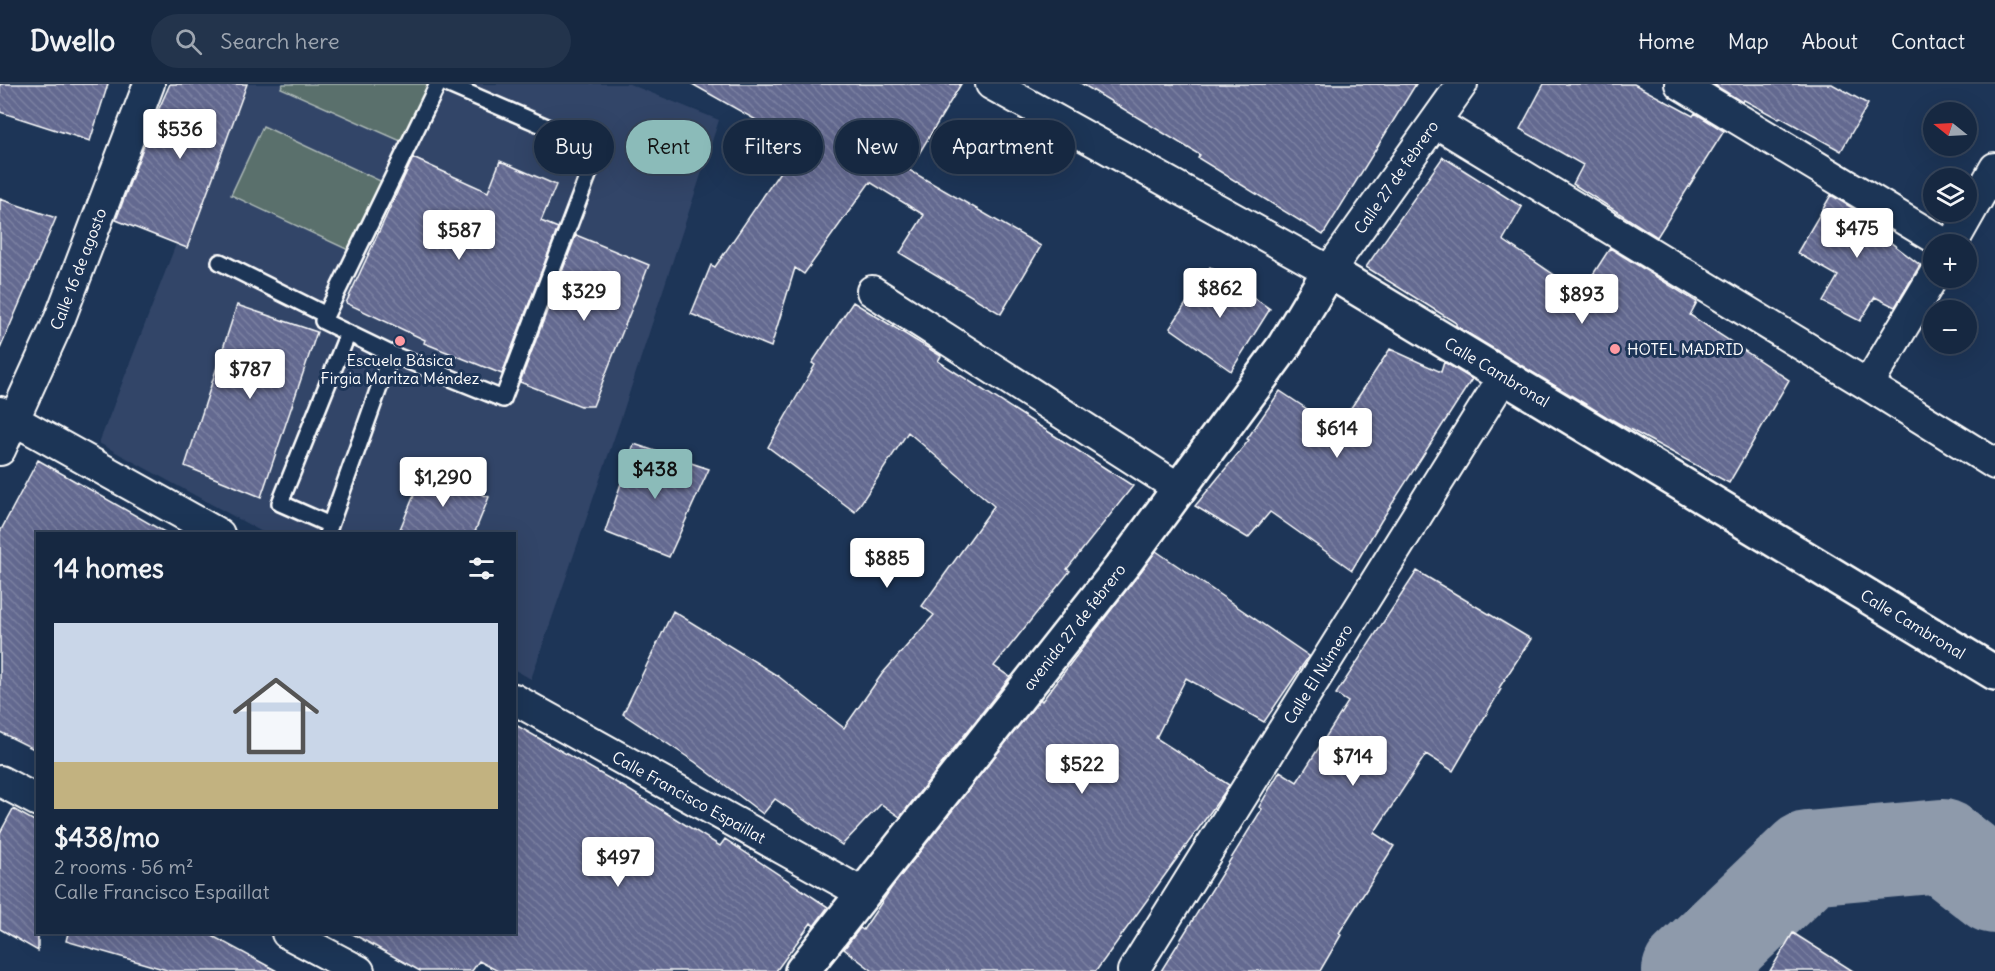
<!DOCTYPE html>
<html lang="en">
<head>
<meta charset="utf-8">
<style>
	body { margin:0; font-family:Delius,sans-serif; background:#23344c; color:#f1f3f6; height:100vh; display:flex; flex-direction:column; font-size:22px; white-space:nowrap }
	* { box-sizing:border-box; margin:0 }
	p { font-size:20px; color:#9ea6b1 }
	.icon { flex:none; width:33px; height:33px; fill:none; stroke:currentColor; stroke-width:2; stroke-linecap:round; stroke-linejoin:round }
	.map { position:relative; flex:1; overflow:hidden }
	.side { position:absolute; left:36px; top:448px; width:480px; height:402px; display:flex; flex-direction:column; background:#162841; border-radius:0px; box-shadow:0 6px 24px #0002,0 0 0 2px #35445a }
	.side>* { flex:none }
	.guide { position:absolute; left:534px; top:36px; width:570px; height:54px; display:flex; gap:12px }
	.needle { width:39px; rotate:288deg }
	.fabs { position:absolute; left:1923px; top:18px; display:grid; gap:12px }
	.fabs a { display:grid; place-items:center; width:54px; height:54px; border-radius:50%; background:#162841; box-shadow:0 6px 24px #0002,0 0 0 2px #35445a; font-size:30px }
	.price { position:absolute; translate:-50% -51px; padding:0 14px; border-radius:6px; background:#fff; color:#222; font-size:20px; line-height:39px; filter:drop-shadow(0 2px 3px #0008) }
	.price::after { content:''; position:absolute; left:50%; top:36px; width:18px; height:14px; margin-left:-9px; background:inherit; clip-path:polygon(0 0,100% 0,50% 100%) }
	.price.active { background:#8bbbb9; color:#111 }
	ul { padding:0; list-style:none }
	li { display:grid; align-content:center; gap:12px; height:318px; padding:0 18px }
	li+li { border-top:2px solid #35445a }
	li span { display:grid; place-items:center; height:186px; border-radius:0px; color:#555 }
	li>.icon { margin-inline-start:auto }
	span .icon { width:108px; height:108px; fill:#fffc; stroke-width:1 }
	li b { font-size:26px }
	h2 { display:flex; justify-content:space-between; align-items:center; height:72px; padding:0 18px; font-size:26px }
	.tag { padding:0 21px; border-radius:27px; background:#162841; box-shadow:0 6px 24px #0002,0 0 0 2px #35445a; font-size:21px; line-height:54px }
	.tag.active { background:#8bbbb9; color:#111 }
	header { display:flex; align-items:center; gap:36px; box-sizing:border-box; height:84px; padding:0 30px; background:#162841; border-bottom:2px solid #35445a }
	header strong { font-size:28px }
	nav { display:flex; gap:33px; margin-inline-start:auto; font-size:21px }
	.search { width:420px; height:54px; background:#23344c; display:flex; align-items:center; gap:15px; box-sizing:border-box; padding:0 21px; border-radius:33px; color:#9ea6b1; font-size:22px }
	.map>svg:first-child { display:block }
	.built { fill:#324568 }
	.green { fill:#5a706c; stroke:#acb8b6; stroke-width:1.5 }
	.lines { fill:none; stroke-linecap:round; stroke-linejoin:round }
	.taxiway { stroke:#8e9aab; stroke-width:94 }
	.building { fill:url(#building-back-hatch); stroke:#fff; stroke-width:1.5 }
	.lane-casing { stroke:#fff; stroke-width:20 }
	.street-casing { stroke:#fff; stroke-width:34 }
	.secondary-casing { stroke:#fff; stroke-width:38 }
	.lane { stroke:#1d3557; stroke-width:15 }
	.street { stroke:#1d3557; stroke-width:30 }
	.secondary { stroke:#1d3557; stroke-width:33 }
	.poi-dot { fill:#ff9aa2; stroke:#1d3557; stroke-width:2 }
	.labels { text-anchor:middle; stroke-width:6; stroke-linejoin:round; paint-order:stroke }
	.street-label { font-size:16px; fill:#fff; stroke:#1d3557 }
	.poi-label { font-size:16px; fill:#fff; stroke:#1d3557; text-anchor:start }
</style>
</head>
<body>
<header>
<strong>Dwello</strong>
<div class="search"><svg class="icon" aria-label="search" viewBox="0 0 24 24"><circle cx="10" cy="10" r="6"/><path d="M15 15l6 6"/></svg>Search here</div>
<nav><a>Home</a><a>Map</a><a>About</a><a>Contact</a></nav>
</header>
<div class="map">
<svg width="1995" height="887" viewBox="0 0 1995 887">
	<defs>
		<pattern id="building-back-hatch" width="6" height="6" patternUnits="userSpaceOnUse" patternTransform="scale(1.5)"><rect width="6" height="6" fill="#636990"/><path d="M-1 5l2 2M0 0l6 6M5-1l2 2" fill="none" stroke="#7a80a1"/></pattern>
	</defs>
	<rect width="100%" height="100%" fill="#1d3557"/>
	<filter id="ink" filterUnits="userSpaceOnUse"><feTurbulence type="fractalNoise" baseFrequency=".0167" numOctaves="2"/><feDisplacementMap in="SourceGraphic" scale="12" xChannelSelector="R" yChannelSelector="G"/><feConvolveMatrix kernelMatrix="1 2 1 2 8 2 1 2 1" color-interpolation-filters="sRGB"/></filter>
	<g filter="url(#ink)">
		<!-- built -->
		<path class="built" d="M238,0H629L719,36L620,337L531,595L515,586L514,450H266L99,359Z"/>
		<!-- green -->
		<path class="green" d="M283,0H429L403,58L281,4Z
			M263,42L389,101L357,170L231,111Z"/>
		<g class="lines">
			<!-- taxiway -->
			<path class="taxiway" d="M1689,887L1808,774L1942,762L1995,803"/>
		</g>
		<!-- building -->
		<path class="building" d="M0,0H108L90,57L0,28Z
			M170,0H247L187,164L116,136L152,40Z
			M692,0H961L909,86L1041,162L1001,230L900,169L924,131L870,98L804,190L795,184L771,263L691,230L711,181L715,183L799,60Z
			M1082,0H1416L1323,151L1198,74L1200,71Z
			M1544,0H1634L1693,32L1695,29L1724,47L1657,153L1573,100L1583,81L1520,45Z
			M1713,0H1832L1868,20L1841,67L1780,33L1779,35L1744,16L1742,18Z
			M1443,73L1522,123L1503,156L1581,209L1610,164L1697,218L1690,231L1789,296L1729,399L1607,333L1456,242V239L1366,183Z
			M413,74L488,108L500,77L556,101L541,137L558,144L502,290L424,259L425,256L346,219Z
			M1831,111L1890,147L1885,154L1920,181L1895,223L1875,213L1860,237L1823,218L1838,192L1797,169Z
			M0,115L56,134L0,265Z
			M576,151L649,181L593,322H581L520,298Z
			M1210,183L1270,225L1231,287L1170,244Z
			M853,218L941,272L938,277L1133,402L1067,485L1070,487L994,582L1010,593L900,733L881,720L842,761L775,715L763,730L695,678L623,630L673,527L778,592L844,644L882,590L934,531L922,522L994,422L908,348L855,428L768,363L815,281L812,279Z
			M237,221L317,248L261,413L185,382Z
			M1390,265L1441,288L1444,278L1472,295L1381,437L1352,486L1270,428L1248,454L1195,422L1249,356L1247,355L1280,307L1337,345Z
			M634,360L709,385L669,473L605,448Z
			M38,376L168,450H38V667L0,648V448Z
			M424,387L489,413L474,450H398Z
			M1156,467L1309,572L1264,638L1186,594L1156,654L1229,701L1224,709L1096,887H873L844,865L860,844L863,846L892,803L1040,615L1042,617Z
			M1417,487L1531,555L1499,604L1501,605L1453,687L1426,670L1374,749L1394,762L1339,849L1341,851L1320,887H1161L1262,725L1259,723L1280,687L1297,698L1348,618L1336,610Z
			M514,640L624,703L720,762L725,755L828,823L814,842L811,839L776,887H498L479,877L472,887H420L351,849H514Z
			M13,725L38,739V867L0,845V749Z
			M68,849H207L277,887H170L66,857Z
			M1793,849L1853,887H1770Z"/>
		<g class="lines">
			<!-- lane casing -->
			<g class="lane-casing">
				<path id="lane" d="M438,0L323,237L391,270L503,315L598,65L447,0
					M220,178L326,231
					M330,441L280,419L348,249
					M327,450L391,270"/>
			</g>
			<!-- street casing -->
			<g class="street-casing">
				<path id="street" d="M991,0L1329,187L1462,0
					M1680,0L1945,160
					M1435,38L1868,301L1995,380
					M1952,160L1995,84
					M872,207L1180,405
					M1868,301L1934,191
					M0,328L219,450
					M0,366L60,234L149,0
					M514,615L864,810
					M0,697L38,717
					M287,849L359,887
					M1133,887L1504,292"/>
			</g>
			<!-- secondary casing -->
			<g class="secondary-casing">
				<path id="secondary" d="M802,887L1126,477L1284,262L1329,187L1995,589"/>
			</g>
			<!-- lane -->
			<use href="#lane" class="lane"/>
			<!-- street -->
			<use href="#street" class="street"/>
			<!-- secondary -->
			<use href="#secondary" class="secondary"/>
		</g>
	</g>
	<!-- markers -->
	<g class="poi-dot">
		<circle cx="400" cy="257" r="6"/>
		<circle cx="1615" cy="265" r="6"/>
	</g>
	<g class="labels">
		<!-- street labels -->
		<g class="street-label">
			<text transform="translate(1396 93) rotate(-55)" y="6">Calle 27 de febrero</text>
			<text transform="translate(78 185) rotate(-69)" y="6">Calle 16 de agosto</text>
			<text transform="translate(1497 288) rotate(31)" y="6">Calle Cambronal</text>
			<text transform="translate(1913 540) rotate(31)" y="6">Calle Cambronal</text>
			<text transform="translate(1074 543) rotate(-52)" y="6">avenida 27 de febrero</text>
			<text transform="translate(1318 590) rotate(-58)" y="6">Calle El Número</text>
			<text transform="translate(689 713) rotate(29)" y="6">Calle Francisco Espaillat</text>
		</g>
		<!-- poi labels -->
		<g class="poi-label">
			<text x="1627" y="271">HOTEL MADRID</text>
			<text x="400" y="282" text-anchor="middle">Escuela Básica<tspan x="400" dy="18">Firgia Maritza Méndez</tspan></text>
		</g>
	</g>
</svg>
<div class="fabs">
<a><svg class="needle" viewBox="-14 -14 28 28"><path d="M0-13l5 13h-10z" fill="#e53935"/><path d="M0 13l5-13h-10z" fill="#9ea6b1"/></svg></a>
<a><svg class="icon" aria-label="layers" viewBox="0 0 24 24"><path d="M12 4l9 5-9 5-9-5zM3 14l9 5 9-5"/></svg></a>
<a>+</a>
<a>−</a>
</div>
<b class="price" style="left:180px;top:76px">$536</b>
<b class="price" style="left:1857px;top:175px">$475</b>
<b class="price" style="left:459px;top:177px">$587</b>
<b class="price" style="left:1220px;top:235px">$862</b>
<b class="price" style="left:584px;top:238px">$329</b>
<b class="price" style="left:1582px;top:241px">$893</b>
<b class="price" style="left:250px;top:316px">$787</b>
<b class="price" style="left:1337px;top:375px">$614</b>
<b class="price active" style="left:655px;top:416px">$438</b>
<b class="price" style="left:443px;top:424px">$1,290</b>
<b class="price" style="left:887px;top:505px">$885</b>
<b class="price" style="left:1353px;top:703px">$714</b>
<b class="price" style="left:1082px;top:711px">$522</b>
<b class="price" style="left:618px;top:804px">$497</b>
<div class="guide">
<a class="tag">Buy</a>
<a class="tag active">Rent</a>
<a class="tag">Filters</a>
<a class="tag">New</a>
<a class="tag">Apartment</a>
</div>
<section class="side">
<h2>14 homes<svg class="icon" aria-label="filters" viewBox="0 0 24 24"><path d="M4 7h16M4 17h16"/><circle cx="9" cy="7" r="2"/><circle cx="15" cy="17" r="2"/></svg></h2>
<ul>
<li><span style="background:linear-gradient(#c9d6e8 75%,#c2b280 0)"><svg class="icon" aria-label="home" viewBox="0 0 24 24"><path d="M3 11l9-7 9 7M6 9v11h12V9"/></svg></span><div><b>$438/mo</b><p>2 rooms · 56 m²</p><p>Calle Francisco Espaillat</p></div></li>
</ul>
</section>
</div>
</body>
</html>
